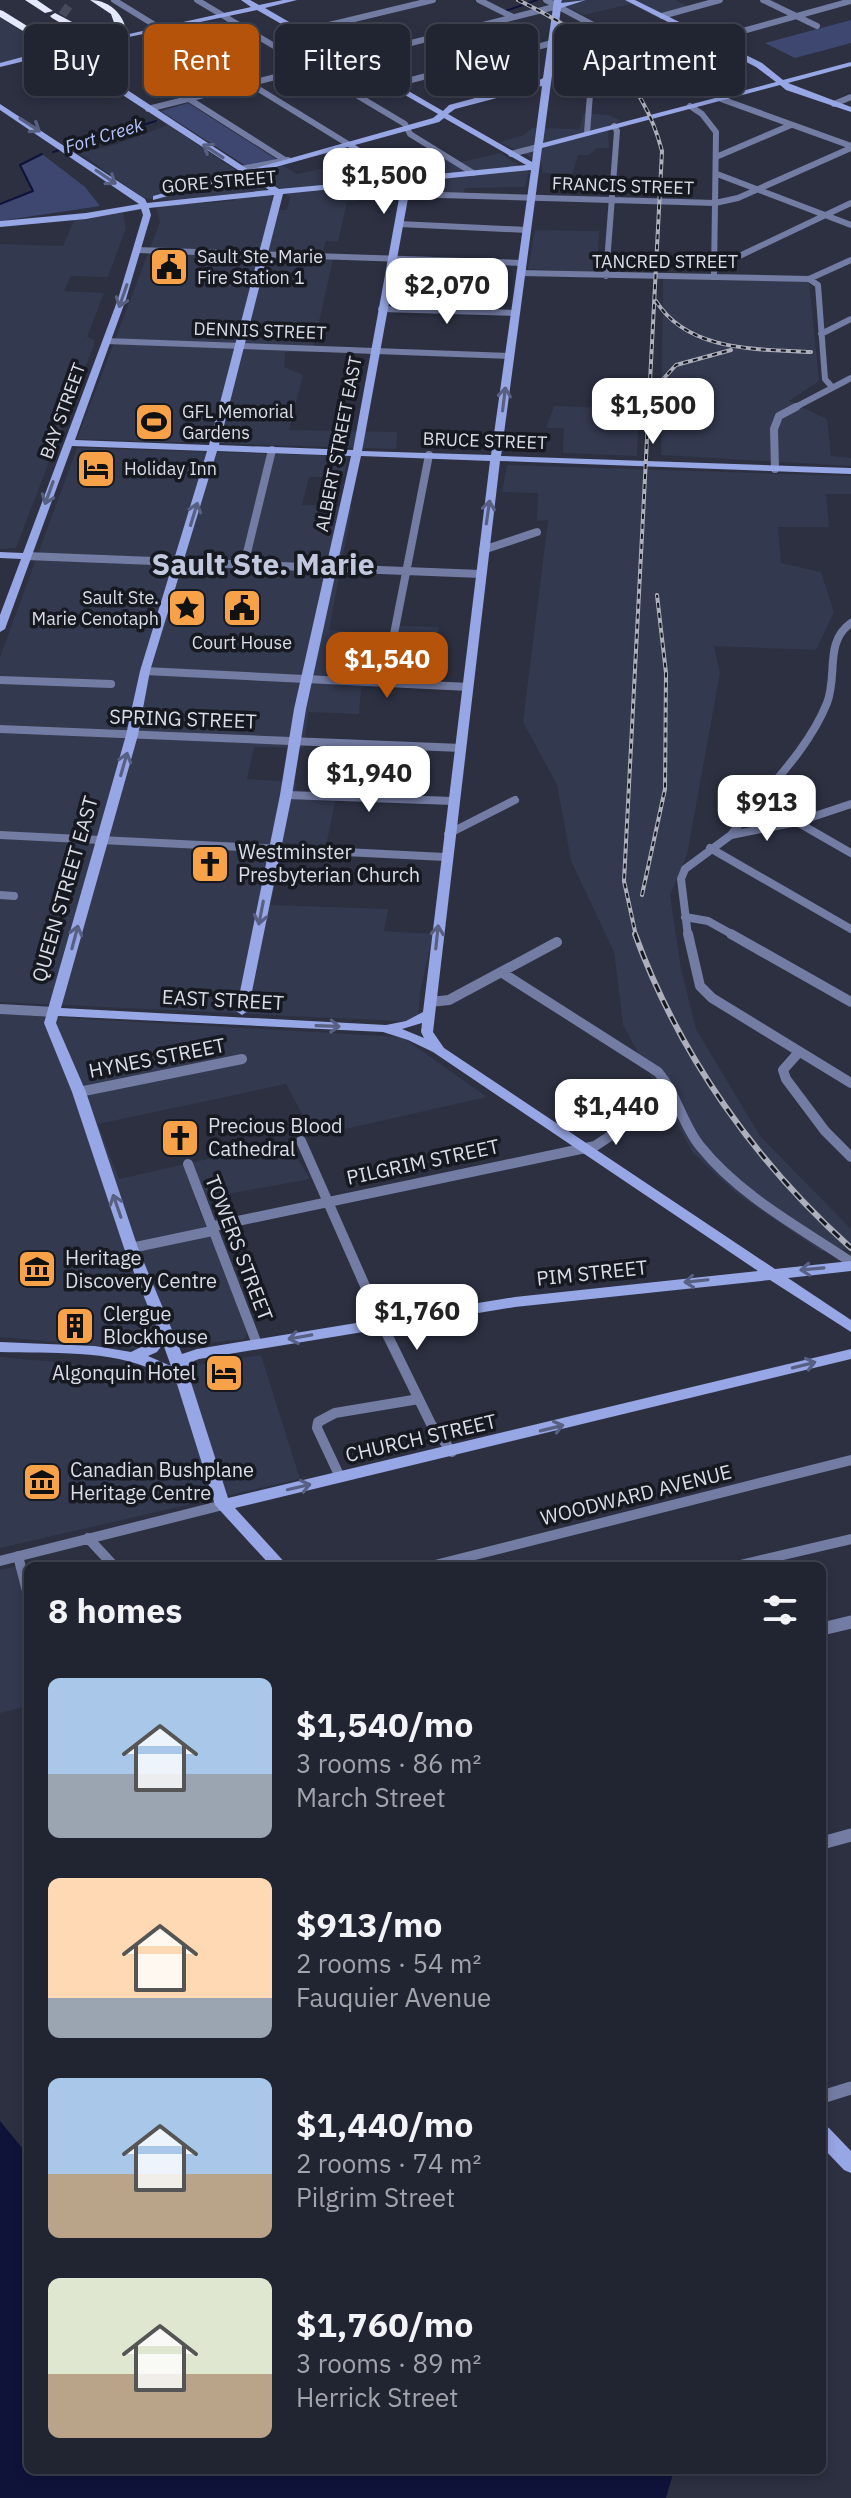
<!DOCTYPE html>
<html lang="en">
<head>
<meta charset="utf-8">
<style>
	body { margin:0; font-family:"IBM Plex Sans",sans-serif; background:#2d303d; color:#f1f3f6; height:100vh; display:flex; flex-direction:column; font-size:30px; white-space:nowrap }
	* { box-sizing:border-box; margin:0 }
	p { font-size:26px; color:#a2a4ab }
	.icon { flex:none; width:44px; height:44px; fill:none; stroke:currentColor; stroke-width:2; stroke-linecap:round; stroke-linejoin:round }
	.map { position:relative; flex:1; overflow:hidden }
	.side { position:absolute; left:24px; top:1562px; width:802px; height:912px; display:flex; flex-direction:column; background:#212431; border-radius:12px; box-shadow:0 4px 12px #0003,0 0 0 2px #3e414d }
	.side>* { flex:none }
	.hud { position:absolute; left:24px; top:24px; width:804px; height:72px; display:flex; gap:16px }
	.price { position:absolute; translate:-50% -68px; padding:0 18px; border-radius:16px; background:#fff; color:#222; font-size:26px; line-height:52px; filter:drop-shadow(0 2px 4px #0008) }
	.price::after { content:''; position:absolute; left:50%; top:48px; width:24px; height:18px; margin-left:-12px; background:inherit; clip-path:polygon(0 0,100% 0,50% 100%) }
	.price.on { background:#b45309; color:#fff }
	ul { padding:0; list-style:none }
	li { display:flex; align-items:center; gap:24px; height:200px; padding:0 24px }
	li span { display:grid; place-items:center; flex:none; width:224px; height:160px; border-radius:12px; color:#555 }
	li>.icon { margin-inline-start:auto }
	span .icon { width:96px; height:96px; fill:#fffc; stroke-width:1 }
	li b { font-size:34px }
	h2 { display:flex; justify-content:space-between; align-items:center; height:96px; padding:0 24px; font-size:34px }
	.tag { padding:0 28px; border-radius:12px; background:#212431; box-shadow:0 4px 12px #0003,0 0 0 2px #3e414d; font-size:28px; line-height:72px }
	.tag.on { background:#b45309; color:#fff }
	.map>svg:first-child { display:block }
	.built { fill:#33394f }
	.green { fill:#3e4770 }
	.water { fill:#0f133a }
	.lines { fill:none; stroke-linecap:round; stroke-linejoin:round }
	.stream { stroke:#0f133a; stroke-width:2 }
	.highway-tunnel { stroke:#464a5a; stroke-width:11; stroke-dasharray:11 5; stroke-linecap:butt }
	.street-far3 { stroke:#737ca3; stroke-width:6 }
	.street-far2 { stroke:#737ca3; stroke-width:8 }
	.street-far1 { stroke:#737ca3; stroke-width:10 }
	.street { stroke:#737ca3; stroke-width:13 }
	.secondary { fill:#97a6e4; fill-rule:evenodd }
	.highway { fill:#e4e9fd; fill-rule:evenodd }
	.rail-far1-casing { stroke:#adb0bc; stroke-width:4 }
	.rail-casing { stroke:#adb0bc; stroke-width:6 }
	.rail-far1 { stroke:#171920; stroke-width:2; stroke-dasharray:5; stroke-linecap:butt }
	.rail { stroke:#171920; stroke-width:3; stroke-dasharray:9; stroke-linecap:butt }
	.oneway { stroke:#576082 }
	.labels { text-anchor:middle; stroke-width:7; stroke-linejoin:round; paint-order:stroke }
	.far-water-label { font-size:18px; font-style:italic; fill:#b6c4ff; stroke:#171920 }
	.far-street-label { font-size:18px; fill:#dadde7; stroke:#171920 }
	.far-poi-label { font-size:18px; fill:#dadde7; stroke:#171920; text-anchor:start }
	.street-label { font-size:20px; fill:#dadde7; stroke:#171920 }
	.poi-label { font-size:20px; fill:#dadde7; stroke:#171920; text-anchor:start }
	.far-town-label { font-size:30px; font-weight:bold; fill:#c2c8dd; stroke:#171920 }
</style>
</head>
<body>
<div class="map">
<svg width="851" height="2498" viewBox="0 0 851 2498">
	<rect width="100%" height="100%" fill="#2c3041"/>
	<!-- built -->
	<path class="built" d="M552,0H675L693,9L658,18L631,4L584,15Z
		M0,17L33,39L43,48L25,58L0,64Z
		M584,113L608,115L622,121L608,125L609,148H597L589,155H578L572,175L543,173L541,162L500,142L524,135L532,128L579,129Z
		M168,125L272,194L271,210H287L290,197L258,172L280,164L297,174L339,165L322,153L345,148L379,169L413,164L409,158L440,151L461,162L500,153L529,172L525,187L465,188L463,194H401L347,202L338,242L326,241L322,254H333V260L312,352H285L284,367L303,375L289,430L397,432L396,449L77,439L160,222L156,206L234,201L235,197L177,201L143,198L80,153L111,146Z
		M123,213L126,228L108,277L71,276L64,291L104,293L87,337L94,340V345L16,548L0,549V244L63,246L74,220Z
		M535,230L599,231L597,272L528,269Z
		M663,276L809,282L819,381L789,401L827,419L831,456L851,458V466L661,455Z
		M554,406L639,409L637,456L563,453L564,428H546Z
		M77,448L347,456L344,477H309L302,505L352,507L329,630L395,636V626L439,627L432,654L400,651V656H373L367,687L361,688L359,714L308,712L304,748L254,747L247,779L296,782L295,790L337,793L326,846L286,843L270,905L388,909L384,931L433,934L420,992L418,1022L0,1002V657Z
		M507,465L851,476V494H826L829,527H778L781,563L821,572L834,612L816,650L714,646L720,673L687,855L670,895L681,969L696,1029L760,1136L851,1229V1249L821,1251L737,1194L693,1153L623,1025L614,952L571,861L557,785L523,722L548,520L537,521L538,493L502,492Z
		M0,1014L402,1037L487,1097L314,1136L286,1084L98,1124L119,1179L287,1141L310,1179L195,1200L249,1329L244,1339L146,1350L0,1337Z
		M261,1355L300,1479L0,1548V1357L156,1371Z
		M38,1561L42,1566H28V1706L0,1713V1570Z"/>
	<!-- green -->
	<path class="green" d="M851,20V43L795,58L765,43Z
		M188,103L276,159V160L246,166L161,111Z
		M42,154L85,187L100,206L0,221V204L33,191L20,165Z"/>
	<!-- water -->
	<path class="water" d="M0,2121L28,2155V2470H674L666,2498H0Z"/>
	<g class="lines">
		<!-- stream -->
		<path class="stream" d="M505,11L537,0
			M53,152L156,121
			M0,204L33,191L20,165L42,154"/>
		<!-- highway-tunnel -->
		<path class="highway-tunnel" d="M62,8L69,13"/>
		<!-- street-far3 -->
		<path class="street-far3" d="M114,0L348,144
			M197,0L405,124L410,134L473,173
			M479,0L511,16
			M546,0L727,96
			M763,0L817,26
			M662,16L720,0
			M300,32L433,0
			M553,36L588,58L592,68L587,133
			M710,40L851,1
			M392,85L552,43
			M189,99L285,160
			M721,99L851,146
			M834,104L851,97
			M690,106L702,114L716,132L714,276
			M148,109L558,6
			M511,154L538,147
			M716,157L791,125
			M241,169L288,160
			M717,174L851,225
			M405,194L715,203L738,198L851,148
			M399,224L527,230
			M137,250L522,263
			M714,268L851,203
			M521,273L809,279L851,260
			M606,276L617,131L614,126
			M809,279L818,285L825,379L832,387
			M381,309L515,313
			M821,334L851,319
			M106,341L510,356
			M792,409L851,378"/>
		<!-- street-far2 -->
		<path class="street-far2" d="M775,469L774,429L779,416L796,407
			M483,550L537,532
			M26,556L481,574
			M244,565L272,450
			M394,634L429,455
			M145,671L469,687
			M0,680L111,684
			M0,729L461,748
			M286,795L453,801
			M797,822L851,853
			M448,834L515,800
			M0,835L445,857
			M731,835C762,793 807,753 827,703C838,675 824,642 851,623
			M710,848L851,929
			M0,895L14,896
			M685,917L708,921L735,936
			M688,936L681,879L685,869L731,835L797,822L851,804"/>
		<!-- street-far1 -->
		<path class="street-far1" d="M688,934L700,986L712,998L851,1083
			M731,934L851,1002
			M501,972L658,1072C677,1094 682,1124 700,1146C740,1196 799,1227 851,1262
			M430,1002L449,1000L557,942
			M0,1009L54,1012
			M799,1052L783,1070L786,1079L825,1131L851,1157
			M79,1092L242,1059
			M301,1141L381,1322L431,1424L452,1452
			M188,1164L257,1344
			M214,1226L595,1146L651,1109L678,1108
			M131,1248L212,1231
			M340,1477L317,1428L318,1422L335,1413L419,1399
			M88,1538L114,1566
			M18,1556L28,1595
			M0,1561L223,1505
			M431,1566L851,1460
			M736,1566L851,1539"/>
		<!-- street -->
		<path class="street" d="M822,1629L851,1622
			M822,1843L851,1835
			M822,2097L851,2088"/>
		<!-- secondary -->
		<path class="secondary" d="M241,0H250L259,5L283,0H297L265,8L443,111L449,105L536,82L543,78L554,0H562L561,3L586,0L561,8L543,143L776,82L756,67L625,0H635L762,63L783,80L851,62V66L788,83L851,107V112L786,90L780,85L542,148L501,456L851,468V474L500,461L433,1032L444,1048L775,1269L851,1261V1271L788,1278L851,1320V1332L770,1280L515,1307L199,1359L194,1361L189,1376L228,1498L851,1349V1359L235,1508L288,1566H271L215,1505L177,1384C170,1380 163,1374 156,1371C109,1349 51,1354 0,1352V1342L95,1346L131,1352L147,1344L158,1331L124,1248L72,1092L44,1023L126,735L140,671L207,451L72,446L5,629L0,632V615L21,559L0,558V552L23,553L118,299L143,215L141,209L86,219L0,227V221L86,213L139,204L0,110V104L145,199L147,203L269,190L246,175L153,200V196L241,172L58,53L0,67V63L30,55L40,48L24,31L31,29L49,48L45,51L59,48L68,51L249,170L433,118L438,114L257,10L124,38L120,36L251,7ZM542,86L532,162L448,114L455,109ZM444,118L526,165L408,177L355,145L439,122ZM348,147L398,178L279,189L254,173ZM531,170L491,455L362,451L411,182ZM402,182L353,450L219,445L283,194ZM274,195L209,445L75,440L126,299L151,215L149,208ZM217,451L351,456L294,709L280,795L236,1011L242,1015L248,1011L292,795L306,709L361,456L490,461L423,1012L406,1021L386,1025L61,1008L138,735L150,671ZM58,1016L383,1032L408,1040L433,1052L758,1271L515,1297L197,1349L182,1354L138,1248L86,1092L56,1023ZM422,1023L421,1032L424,1038L402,1029ZM163,1344L171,1366L148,1356L157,1352Z
			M822,2125L829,2128L851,2151V2173L844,2170L822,2147Z"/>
		<!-- highway -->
		<path class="highway" d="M25,0H37L53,11L45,13Z
			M90,0C112,0 127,18 127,38L59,53L0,17V10L3,11L61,47L118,34L111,14Z
			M55,13L91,32L93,34L74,43H68V39L80,34L52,18L50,16Z"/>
		<!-- rail-far1 casing -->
		<g class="rail-far1-casing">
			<path id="rail-far1" d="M518,0C590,35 641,71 662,151L624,881L636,936
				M656,301C688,352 757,349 811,352
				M654,389L676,365L731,350
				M642,895L665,789L666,673L657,595"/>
		</g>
		<!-- rail casing -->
		<g class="rail-casing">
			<path id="rail" d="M635,934C679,1055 756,1163 851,1248"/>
		</g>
		<!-- rail-far1 -->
		<use href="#rail-far1" class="rail-far1"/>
		<!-- rail -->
		<use href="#rail" class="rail"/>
	</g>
	<!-- one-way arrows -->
	<defs><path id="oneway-shaft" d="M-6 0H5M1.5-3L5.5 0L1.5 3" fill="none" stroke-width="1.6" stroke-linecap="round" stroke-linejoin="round" transform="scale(2)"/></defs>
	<g class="oneway">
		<use href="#oneway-shaft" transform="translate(30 125) rotate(33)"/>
		<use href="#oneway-shaft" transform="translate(213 151) rotate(-147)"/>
		<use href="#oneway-shaft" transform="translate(106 177) rotate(34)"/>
		<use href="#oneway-shaft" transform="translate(123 296) rotate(109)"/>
		<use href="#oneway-shaft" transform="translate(504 399) rotate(-83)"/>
		<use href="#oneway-shaft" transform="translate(49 493) rotate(110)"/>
		<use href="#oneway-shaft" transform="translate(488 512) rotate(-82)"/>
		<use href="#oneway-shaft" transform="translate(194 514) rotate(-73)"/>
		<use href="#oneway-shaft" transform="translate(124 764) rotate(-74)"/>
		<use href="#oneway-shaft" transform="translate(261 913) rotate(101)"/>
		<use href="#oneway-shaft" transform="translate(75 937) rotate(-75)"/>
		<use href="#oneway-shaft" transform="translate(437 937) rotate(-84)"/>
		<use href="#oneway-shaft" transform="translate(328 1026) rotate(2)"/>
		<use href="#oneway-shaft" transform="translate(117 1206) rotate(-109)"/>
		<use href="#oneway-shaft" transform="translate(812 1269) rotate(175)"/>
		<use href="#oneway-shaft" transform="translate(696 1281) rotate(174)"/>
		<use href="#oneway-shaft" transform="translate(300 1337) rotate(170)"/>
		<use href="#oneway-shaft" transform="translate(804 1365) rotate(-14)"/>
		<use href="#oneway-shaft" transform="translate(552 1428) rotate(-14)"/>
		<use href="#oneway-shaft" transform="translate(299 1487) rotate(-13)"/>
	</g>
	<!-- icons -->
	<defs>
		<g id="civic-square" transform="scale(2)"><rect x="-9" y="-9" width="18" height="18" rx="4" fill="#f7a149" stroke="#171920"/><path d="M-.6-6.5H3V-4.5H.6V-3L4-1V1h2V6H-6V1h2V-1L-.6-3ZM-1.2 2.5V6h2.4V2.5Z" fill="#111"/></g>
		<g id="stadium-square" transform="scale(2)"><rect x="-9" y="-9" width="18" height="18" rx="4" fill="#f7a149" stroke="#171920"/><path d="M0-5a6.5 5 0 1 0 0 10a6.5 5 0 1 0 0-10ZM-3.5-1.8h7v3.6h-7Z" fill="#111"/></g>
		<g id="hotel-square" transform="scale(2)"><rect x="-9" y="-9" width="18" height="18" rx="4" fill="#f7a149" stroke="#171920"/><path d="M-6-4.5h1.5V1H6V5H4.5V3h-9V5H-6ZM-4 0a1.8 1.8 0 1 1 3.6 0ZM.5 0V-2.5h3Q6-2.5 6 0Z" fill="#111"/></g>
		<g id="sight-square" transform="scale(2)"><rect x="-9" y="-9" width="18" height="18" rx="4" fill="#f7a149" stroke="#171920"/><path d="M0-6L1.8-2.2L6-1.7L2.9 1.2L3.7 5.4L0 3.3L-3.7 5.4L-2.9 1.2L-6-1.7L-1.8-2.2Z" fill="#111"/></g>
		<g id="church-square" transform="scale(2)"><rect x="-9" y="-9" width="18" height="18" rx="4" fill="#f7a149" stroke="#171920"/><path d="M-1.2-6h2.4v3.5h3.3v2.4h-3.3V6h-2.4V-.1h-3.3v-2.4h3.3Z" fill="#111"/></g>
		<g id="museum-square" transform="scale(2)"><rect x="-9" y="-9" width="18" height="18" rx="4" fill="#f7a149" stroke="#171920"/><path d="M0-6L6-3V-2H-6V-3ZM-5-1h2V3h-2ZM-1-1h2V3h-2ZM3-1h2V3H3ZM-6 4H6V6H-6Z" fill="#111"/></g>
		<g id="building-square" transform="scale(2)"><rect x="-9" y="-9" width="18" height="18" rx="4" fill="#f7a149" stroke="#171920"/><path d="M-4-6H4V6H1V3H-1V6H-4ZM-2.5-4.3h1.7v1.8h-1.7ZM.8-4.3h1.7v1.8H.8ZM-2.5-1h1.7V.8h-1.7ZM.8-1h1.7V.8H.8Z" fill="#111"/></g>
	</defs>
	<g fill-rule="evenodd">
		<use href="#civic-square" x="169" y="267"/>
		<use href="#stadium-square" x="154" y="422"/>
		<use href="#hotel-square" x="96" y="469"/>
		<use href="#sight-square" x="187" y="608"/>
		<use href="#civic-square" x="242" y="608"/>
		<use href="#church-square" x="210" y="864"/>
		<use href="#church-square" x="180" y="1138"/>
		<use href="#museum-square" x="37" y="1269"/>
		<use href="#building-square" x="75" y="1326"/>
		<use href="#hotel-square" x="224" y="1373"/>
		<use href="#museum-square" x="42" y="1482"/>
	</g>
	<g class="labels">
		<!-- far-water labels -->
		<g class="far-water-label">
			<text transform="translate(104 136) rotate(-17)" y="6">Fort Creek</text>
		</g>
		<!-- far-street labels -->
		<g class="far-street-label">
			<text transform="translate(219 182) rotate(-5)" y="6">GORE STREET</text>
			<text transform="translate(623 186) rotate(2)" y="6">FRANCIS STREET</text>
			<text x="665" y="268">TANCRED STREET</text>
			<text transform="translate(260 331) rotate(2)" y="6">DENNIS STREET</text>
			<text transform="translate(63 411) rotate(-70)" y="6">BAY STREET</text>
			<text transform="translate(485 441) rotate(2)" y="6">BRUCE STREET</text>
			<text transform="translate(339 444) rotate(-79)" y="6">ALBERT STREET EAST</text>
		</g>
		<!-- far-poi labels -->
		<g class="far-poi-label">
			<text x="197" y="263">Sault Ste. Marie<tspan x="197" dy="21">Fire Station 1</tspan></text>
			<text x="182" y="418">GFL Memorial<tspan x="182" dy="21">Gardens</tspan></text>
			<text x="124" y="475">Holiday Inn</text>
			<text x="159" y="604" text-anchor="end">Sault Ste.<tspan x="159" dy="21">Marie Cenotaph</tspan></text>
			<text x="242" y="649" text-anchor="middle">Court House</text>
		</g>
		<!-- street labels -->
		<g class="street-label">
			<text transform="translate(183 719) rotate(2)" y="7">SPRING STREET</text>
			<text transform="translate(65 889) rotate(-74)" y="7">QUEEN STREET EAST</text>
			<text transform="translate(223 1000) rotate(3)" y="7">EAST STREET</text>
			<text transform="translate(157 1058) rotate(-11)" y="7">HYNES STREET</text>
			<text transform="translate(423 1162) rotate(-12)" y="7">PILGRIM STREET</text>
			<text transform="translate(239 1248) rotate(69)" y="7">TOWERS STREET</text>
			<text transform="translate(592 1273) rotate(-6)" y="7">PIM STREET</text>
			<text transform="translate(421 1438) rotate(-13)" y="7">CHURCH STREET</text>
			<text transform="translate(636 1495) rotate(-14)" y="7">WOODWARD AVENUE</text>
		</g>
		<!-- poi labels -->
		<g class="poi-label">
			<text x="238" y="859">Westminster<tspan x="238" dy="23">Presbyterian Church</tspan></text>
			<text x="208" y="1133">Precious Blood<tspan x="208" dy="23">Cathedral</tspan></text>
			<text x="65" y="1265">Heritage<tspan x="65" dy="23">Discovery Centre</tspan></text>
			<text x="103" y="1321">Clergue<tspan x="103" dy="23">Blockhouse</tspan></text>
			<text x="196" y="1380" text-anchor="end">Algonquin Hotel</text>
			<text x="70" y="1477">Canadian Bushplane<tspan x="70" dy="23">Heritage Centre</tspan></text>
		</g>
		<!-- far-town labels -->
		<g class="far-town-label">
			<text x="263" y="575">Sault Ste. Marie</text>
		</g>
	</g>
</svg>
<b class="price" style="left:384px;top:216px">$1,500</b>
<b class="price" style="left:447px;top:326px">$2,070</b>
<b class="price" style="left:653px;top:446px">$1,500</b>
<b class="price on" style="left:387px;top:700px">$1,540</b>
<b class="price" style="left:369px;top:814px">$1,940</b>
<b class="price" style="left:767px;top:843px">$913</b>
<b class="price" style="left:616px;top:1147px">$1,440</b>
<b class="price" style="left:417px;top:1352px">$1,760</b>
<div class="hud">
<a class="tag">Buy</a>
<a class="tag on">Rent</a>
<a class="tag">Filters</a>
<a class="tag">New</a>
<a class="tag">Apartment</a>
</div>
<section class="side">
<h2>8 homes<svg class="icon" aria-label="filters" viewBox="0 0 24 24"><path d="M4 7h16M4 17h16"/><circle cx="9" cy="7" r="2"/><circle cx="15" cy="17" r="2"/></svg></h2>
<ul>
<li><span style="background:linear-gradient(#a9c7e8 60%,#9aa5b1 0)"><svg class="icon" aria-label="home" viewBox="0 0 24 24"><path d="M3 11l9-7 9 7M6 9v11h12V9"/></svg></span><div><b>$1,540/mo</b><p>3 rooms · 86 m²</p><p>March Street</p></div></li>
<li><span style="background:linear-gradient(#ffd9b3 75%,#9aa5b1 0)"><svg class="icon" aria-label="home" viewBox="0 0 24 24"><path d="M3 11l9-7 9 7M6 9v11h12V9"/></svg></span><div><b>$913/mo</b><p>2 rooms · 54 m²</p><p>Fauquier Avenue</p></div></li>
<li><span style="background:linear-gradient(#a9c7e8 60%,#b9a48a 0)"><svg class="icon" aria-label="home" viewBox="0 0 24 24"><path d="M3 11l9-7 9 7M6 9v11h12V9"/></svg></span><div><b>$1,440/mo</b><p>2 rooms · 74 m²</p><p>Pilgrim Street</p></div></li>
<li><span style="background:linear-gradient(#dfe7d0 60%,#b9a48a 0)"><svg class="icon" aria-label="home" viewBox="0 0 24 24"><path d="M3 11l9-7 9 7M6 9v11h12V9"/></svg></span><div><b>$1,760/mo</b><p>3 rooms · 89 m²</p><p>Herrick Street</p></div></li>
</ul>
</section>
</div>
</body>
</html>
